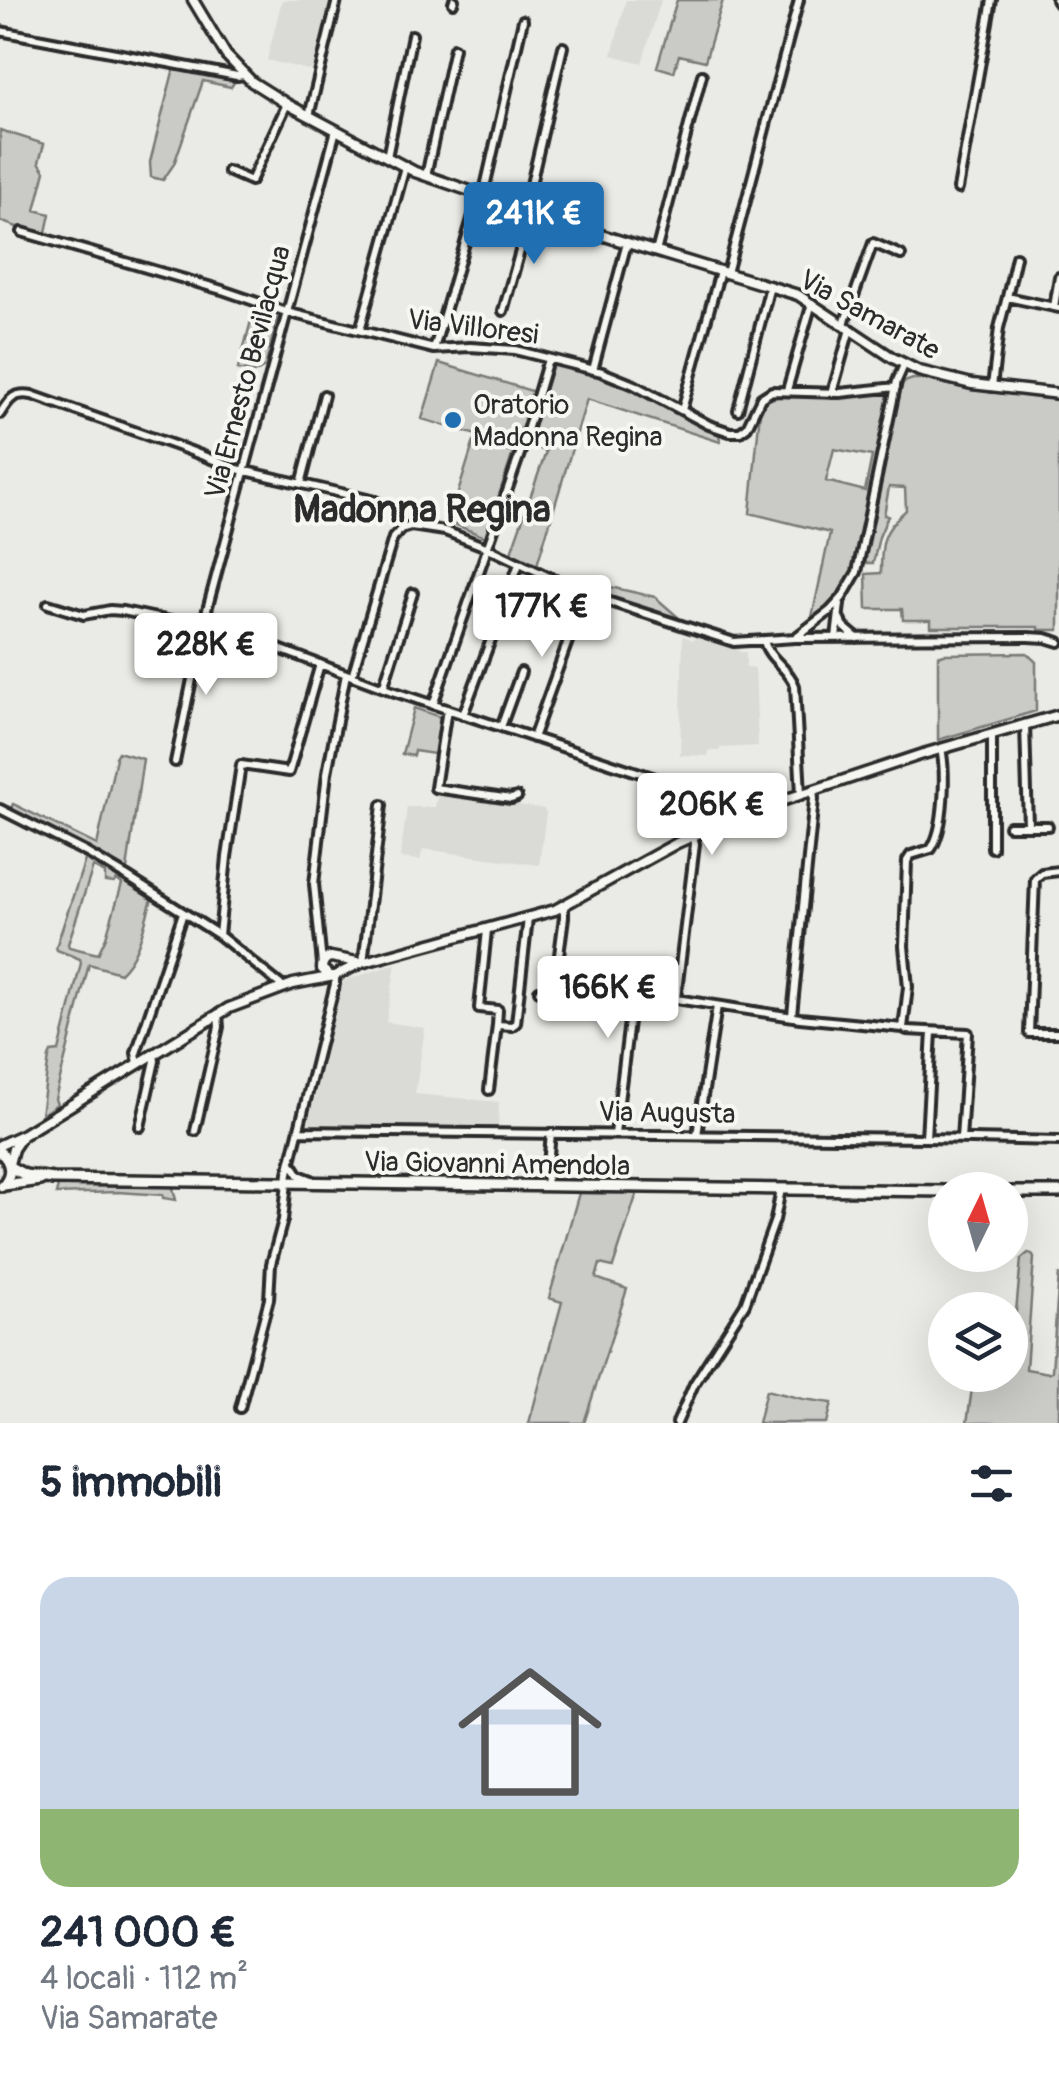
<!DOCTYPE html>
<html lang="it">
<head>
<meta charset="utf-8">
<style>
	body { margin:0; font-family:Pangolin,sans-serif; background:#f6f6f7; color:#1f2937; height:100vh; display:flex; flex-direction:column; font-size:38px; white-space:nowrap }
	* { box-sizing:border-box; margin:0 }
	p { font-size:32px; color:#747a83 }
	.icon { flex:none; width:55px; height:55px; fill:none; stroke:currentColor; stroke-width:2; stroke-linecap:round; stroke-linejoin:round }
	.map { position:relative; height:1423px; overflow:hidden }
	.details { display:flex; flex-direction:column; background:#fff; flex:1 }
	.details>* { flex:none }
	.needle { width:65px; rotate:5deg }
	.tools { position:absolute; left:928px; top:1172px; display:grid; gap:20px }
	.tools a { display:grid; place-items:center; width:100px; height:100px; border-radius:50%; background:#fff; box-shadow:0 10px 40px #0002; font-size:50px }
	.price { position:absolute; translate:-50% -85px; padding:0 22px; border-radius:10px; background:#fff; color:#222; font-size:32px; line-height:65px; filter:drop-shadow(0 2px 5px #0008) }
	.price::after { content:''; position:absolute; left:50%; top:60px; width:30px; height:22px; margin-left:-15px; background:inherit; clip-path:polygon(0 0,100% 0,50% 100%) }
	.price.current { background:#1f6fb2; color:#fff }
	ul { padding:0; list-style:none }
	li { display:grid; align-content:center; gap:20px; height:530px; padding:0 40px }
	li+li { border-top:2px solid #e0e1e3 }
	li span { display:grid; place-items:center; height:310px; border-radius:30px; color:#555 }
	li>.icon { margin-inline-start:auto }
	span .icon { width:180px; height:180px; fill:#fffc; stroke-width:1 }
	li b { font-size:42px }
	h2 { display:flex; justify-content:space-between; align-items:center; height:120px; padding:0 40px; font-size:42px }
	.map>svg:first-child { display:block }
	.built { fill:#dadad6 }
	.green { fill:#cacac7; stroke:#7a7a79; stroke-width:2.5; fill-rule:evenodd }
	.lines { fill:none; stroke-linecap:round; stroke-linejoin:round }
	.minor-casing { stroke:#2b2b2b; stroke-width:14 }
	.tertiary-casing { stroke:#2b2b2b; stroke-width:15 }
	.secondary-casing { stroke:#2b2b2b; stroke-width:16 }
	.minor { stroke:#f6f6f2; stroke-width:6 }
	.tertiary { stroke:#f6f6f2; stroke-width:8 }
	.secondary { stroke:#f6f6f2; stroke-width:9 }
	.poi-dot { fill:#1f6fb2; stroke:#f6f6f2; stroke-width:4 }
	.labels { text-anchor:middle; stroke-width:8; stroke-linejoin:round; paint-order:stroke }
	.street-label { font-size:28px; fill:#2b2b2b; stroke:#f6f6f2 }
	.poi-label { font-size:28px; fill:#2b2b2b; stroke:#f6f6f2; text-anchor:start }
	.district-label { font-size:38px; font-weight:bold; fill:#2b2b2b; stroke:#f6f6f2 }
</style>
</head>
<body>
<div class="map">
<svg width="1059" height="1423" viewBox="0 0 1059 1423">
	<rect width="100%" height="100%" fill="#eaeae6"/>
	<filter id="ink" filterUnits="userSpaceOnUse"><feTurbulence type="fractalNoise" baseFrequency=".01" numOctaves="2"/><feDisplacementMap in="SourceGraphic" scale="20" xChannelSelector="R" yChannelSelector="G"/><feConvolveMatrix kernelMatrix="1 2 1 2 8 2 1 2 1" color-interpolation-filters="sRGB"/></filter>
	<g filter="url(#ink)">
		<!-- built -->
		<path class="built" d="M282,0H334L316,72L267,60Z
			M626,0H661L642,63L612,55Z
			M683,636L693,640L697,636L737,648L739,652H746V667L755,668L758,746L720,748L719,751H708V756L680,755Z
			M438,792L544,809L546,813L539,865L423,849L420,860L400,858L407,807H435Z
			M396,964L386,1022L425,1028L415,1094L499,1102L498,1128L308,1126L343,981Z"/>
		<!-- green -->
		<path class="green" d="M677,0H723L705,61L679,55L674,72L657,67Z
			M174,68L235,81L231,87L203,81L174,164L163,180L151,177L150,162Z
			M0,130L44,144L39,162L45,171L35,210L50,214L45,237L0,221Z
			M255,306L279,313L265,367L254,373L238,369Z
			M439,363L535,392L520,448L422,419Z
			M553,364C615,376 664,404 719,433L720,442L587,399L536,568L510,555L546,452L528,443Z
			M913,379H922L967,389L1059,400V630H1039V627H931V620H903L902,609H867L866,574L881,573C881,543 882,531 906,510L905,488L889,487L884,515L888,516L879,537L873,563H866L865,556L899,389L904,382Z
			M892,390L854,572L828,609L811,622L830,533L750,513L761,402L780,396L836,398ZM834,449L872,456L865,491L826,481Z
			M474,441L513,453L485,537L449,522Z
			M583,581L655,597L686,624L580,588Z
			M1027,653L1036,662V711L938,740V656L944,654Z
			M414,708L443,718L438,751L434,754L414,751L413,756L402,754Z
			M118,752L143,759L126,876L8,814L13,804L97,845L116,758L115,757Z
			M86,857L152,899C144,923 140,955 120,973L89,964L55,1099L57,1104L41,1115L49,1057L51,1052L59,1051L81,963L80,959L57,950L56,947ZM93,867L105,873V882L114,883L117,880L122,884L106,937L98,954L69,947L68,944Z
			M59,1182L172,1184L176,1200L163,1198V1195L118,1192L56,1194Z
			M579,1193H637L613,1267L600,1264L596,1278L627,1289L584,1423H529L562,1302L549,1298Z
			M1028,1253L1032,1254L1034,1258L1026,1369L1049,1373L1052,1371L1059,1274V1423H967L974,1375H1010L1021,1259Z
			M766,1390L803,1399L832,1403L827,1423H758Z"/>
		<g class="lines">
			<!-- minor casing -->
			<g class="minor-casing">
				<path id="minor" d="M1056,0L1059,4
					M453,3L454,0
					M0,31L237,76L244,75
					M309,116L337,0
					M387,157L412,35
					M228,171L251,181L287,104
					M426,176L454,48
					M958,189L992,0
					M483,196L523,20
					M525,210L563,47
					M22,232L222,290L286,312L434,349L470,347L515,350L602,372L634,385L709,425L730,432H740L747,427L761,398L772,391L840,393L896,387
					M656,252L702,75
					M727,273L799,0
					M1007,297L1016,257
					M1054,307L1059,277
					M503,311L531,212
					M844,324L873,243L901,255
					M360,330L405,167
					M434,349L479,195
					M593,370L627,243
					M992,387L999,328L1007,297L1059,308
					M787,390L812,303
					M832,393L850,329
					M682,410L720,271
					M738,410L770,286
					M0,414C9,399 14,392 32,395L188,450L237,469L376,501
					M301,484L324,395
					M48,604L84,615L110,610L123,611L247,637L392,691L737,805L745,813
					M839,617L844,627L857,638
					M796,637L830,611L842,598L857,572L897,381L904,365
					M836,638L840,604
					M764,641C768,659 789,668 795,686L801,794
					M352,676L393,538L401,529L411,526L445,531L486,547L585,594L734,642L795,638L1029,637L1046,638L1059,642
					M383,688L413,593
					M433,705L521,451L548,359
					M447,709L435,788L511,799L517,797
					M463,715L519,564
					M1025,724L1028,826
					M501,727L521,672
					M992,734V848
					M533,738L585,594
					M175,762L204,621L336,130
					M0,809L87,853L126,876L219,935L283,987
					M1009,826H1048
					M1059,871L1042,873L1035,879L1029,1033H1059
					M487,930L479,1008L498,1010L497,1025
					M219,935L227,857L241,765L289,772L320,664
					M363,963L382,805
					M322,964L314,884L327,773L346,674
					M539,991L584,997L600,993L676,999L800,1018L903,1028L907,1030L968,1033L961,1139
					M554,993L564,917V906
					M676,999L695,844L693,835
					M792,1015L814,799L813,790
					M903,1028L908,987L904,946L907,861L911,855L931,849C945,829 946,772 941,748
					M138,1063L136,1053L183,913
					M489,1090L497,1025L512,1026L516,1023L528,918
					M140,1127L155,1061L154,1053
					M195,1131L219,1027L218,1015
					M300,1131L926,1138L932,1032
					M615,1134L632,997
					M697,1135L717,1006
					M926,1138L1059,1141
					M292,1164L299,1175L312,1180
					M546,1186L551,1133
					M240,1408L269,1299L271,1264L283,1220L288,1173L335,984V975
					M677,1423L694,1384L745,1304L775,1220L781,1189"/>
			</g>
			<!-- tertiary casing -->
			<g class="tertiary-casing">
				<path id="tertiary" d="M193,0L226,55L252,82L287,104L415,172L575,227L798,295L893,358L919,371L972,384L1059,394
					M329,975L322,969C322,962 325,958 331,957L357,962
					M0,1145L24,1134L229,1008L293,984L334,976L361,963L555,910L677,843L745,813L923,754L1059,715
					M9,1164L13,1149L21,1137"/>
			</g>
			<!-- secondary casing -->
			<g class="secondary-casing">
				<path id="secondary" d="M0,1152C12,1162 13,1175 2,1186
					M10,1167L25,1175L53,1179L945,1191
					M4,1185L40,1180
					M1010,1192H1059"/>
			</g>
			<!-- minor -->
			<use href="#minor" class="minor"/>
			<!-- tertiary -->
			<use href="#tertiary" class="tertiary"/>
			<!-- secondary -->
			<use href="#secondary" class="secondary"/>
		</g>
	</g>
	<!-- markers -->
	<circle class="poi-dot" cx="453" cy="420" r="10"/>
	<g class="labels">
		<!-- street labels -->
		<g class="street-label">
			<text transform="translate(870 314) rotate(29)" y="10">Via Samarate</text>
			<text transform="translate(473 326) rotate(7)" y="10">Via Villoresi</text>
			<text transform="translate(247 372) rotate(-75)" y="10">Via Ernesto Bevilacqua</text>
			<text transform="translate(667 1112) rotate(1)" y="10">Via Augusta</text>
			<text transform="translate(497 1163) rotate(1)" y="10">Via Giovanni Amendola</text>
		</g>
		<!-- poi labels -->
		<g class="poi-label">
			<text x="473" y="414">Oratorio<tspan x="473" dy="32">Madonna Regina</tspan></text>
		</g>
		<!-- district labels -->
		<g class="district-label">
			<text x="422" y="522">Madonna Regina</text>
		</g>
	</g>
</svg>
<div class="tools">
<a><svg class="needle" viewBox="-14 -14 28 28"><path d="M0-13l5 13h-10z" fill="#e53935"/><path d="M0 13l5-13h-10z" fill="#747a83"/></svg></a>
<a><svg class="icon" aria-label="layers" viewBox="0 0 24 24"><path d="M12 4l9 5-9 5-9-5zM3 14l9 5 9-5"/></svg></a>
</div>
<b class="price current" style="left:534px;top:267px">241K €</b>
<b class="price" style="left:542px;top:660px">177K €</b>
<b class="price" style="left:206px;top:698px">228K €</b>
<b class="price" style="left:712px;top:858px">206K €</b>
<b class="price" style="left:608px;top:1041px">166K €</b>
</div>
<section class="details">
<h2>5 immobili<svg class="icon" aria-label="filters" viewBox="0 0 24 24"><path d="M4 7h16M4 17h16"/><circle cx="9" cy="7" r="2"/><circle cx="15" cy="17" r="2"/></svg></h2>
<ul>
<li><span style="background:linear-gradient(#c9d6e8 75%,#8fb573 0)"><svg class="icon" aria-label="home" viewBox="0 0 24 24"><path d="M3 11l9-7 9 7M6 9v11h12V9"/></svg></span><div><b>241 000 €</b><p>4 locali · 112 m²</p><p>Via Samarate</p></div></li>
</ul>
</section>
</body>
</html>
